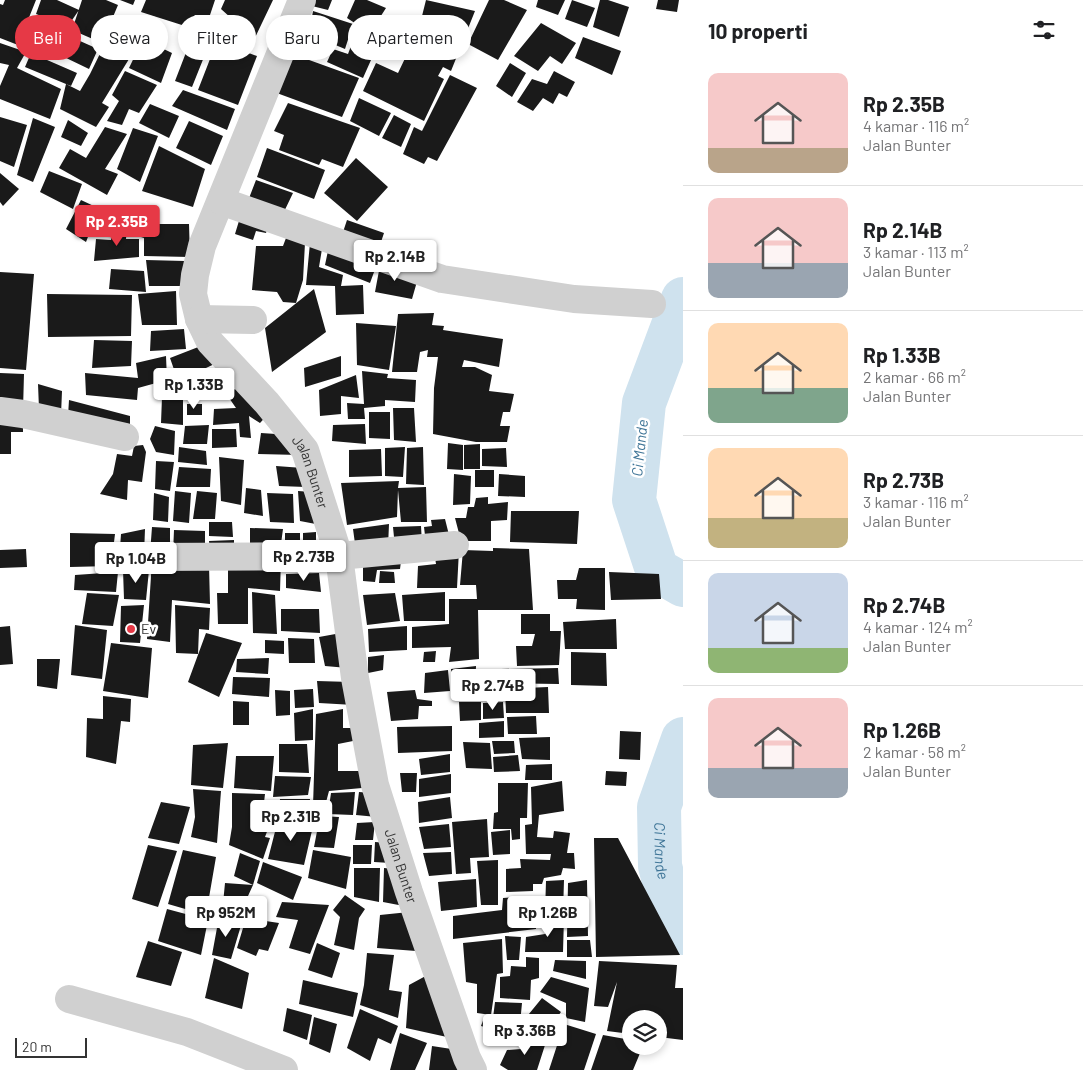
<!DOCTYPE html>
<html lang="id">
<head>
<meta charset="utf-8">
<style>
	body { margin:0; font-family:Barlow,sans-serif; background:#f2f2f2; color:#202124; height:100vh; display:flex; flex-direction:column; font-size:19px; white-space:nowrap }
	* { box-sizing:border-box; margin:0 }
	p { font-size:16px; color:#757577 }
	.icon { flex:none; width:28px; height:28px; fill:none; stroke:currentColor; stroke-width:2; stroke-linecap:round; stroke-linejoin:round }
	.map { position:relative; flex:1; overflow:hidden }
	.panel { display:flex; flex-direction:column; background:#fff; width:400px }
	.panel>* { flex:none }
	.guide { position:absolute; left:15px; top:15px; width:475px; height:45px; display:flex; gap:10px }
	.tools { position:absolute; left:622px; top:1010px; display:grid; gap:10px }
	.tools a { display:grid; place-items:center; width:45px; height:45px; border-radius:50%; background:#fff; box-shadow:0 2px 8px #0003; font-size:25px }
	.scale { position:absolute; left:15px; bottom:12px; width:72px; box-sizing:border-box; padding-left:5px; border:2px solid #333; border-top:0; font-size:14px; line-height:18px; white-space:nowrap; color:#333; -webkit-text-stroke:4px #fff; paint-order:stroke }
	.price { position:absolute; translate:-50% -42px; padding:0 11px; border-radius:5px; background:#fff; color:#222; font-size:16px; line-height:32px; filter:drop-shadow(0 1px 2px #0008) }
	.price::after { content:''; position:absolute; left:50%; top:30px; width:15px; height:11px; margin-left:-8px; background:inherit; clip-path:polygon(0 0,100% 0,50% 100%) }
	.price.active { background:#e63946; color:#fff }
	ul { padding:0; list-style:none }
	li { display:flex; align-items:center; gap:15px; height:125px; padding:0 25px }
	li+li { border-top:1px solid #e0e0e0 }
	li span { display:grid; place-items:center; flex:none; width:140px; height:100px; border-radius:10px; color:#555 }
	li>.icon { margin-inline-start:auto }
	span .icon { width:60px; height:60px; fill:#fffc; stroke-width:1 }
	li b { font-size:21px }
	h2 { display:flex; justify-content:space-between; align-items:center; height:60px; padding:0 25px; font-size:21px }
	.pill { padding:0 18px; border-radius:22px; background:#fff; box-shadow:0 2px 8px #0003; font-size:18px; line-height:45px }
	.pill.active { background:#e63946; color:#fff }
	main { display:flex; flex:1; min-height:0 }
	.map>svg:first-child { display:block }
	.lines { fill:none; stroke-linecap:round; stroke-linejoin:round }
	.river { stroke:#cfe2ee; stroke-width:44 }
	.building { fill:#1a1a1a }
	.minor { stroke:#d0d0d0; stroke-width:28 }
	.poi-dot { fill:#e63946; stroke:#fff; stroke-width:2 }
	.labels { text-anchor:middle; stroke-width:5; stroke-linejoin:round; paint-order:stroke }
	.street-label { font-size:14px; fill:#333; stroke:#fff }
	.poi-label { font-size:14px; fill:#333; stroke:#fff; text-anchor:start }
	.water-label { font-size:15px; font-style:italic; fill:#3f7597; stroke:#fff }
</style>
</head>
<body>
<main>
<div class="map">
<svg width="683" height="1070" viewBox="0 0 683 1070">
	<rect width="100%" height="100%" fill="#fff"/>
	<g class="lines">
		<!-- river -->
		<g class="river">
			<path d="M683,299L644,403L634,500L657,570L683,585"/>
			<path id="s1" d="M683,739L659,807L660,866L673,916L683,933"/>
		</g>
	</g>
	<!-- building -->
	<path class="building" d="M5,0H36L18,45L0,38V4L3,5Z
		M41,0H57L79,10L68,26L36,14Z
		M82,0H106L118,5L102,43L72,30Z
		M120,0H135L133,5Z
		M146,0H215L210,15H195L185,26L141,12Z
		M225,0H273L250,48L225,37L231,18L221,9Z
		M310,0H332L328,10L308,5Z
		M355,0H367L386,8L370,33L347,18Z
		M426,0L475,11L451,71L443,67L438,76L444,79L424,121L363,91L376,63L398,73L410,48L429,58L439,38L419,28Z
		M489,0H504L527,10L498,60L468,44Z
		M538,0H565L558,15L536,7Z
		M572,0L595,8L587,27L565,19Z
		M600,0H608L629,7L619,37L593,27Z
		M658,0H679L677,12L656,9Z
		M313,11L353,24L345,49L309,34Z
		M116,21L143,27L129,59L102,103L109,107L96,127L60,109L66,84L25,67L31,53L77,73L71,86L66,84L80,91L90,74Z
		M36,23L63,34L56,55L28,43Z
		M541,23L576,43L562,64L550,56L538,71L514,56Z
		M356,33L379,42L363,78L327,62L333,49L348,54Z
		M71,37L98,49L89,69L62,56Z
		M192,37L210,42L192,87L175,81Z
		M583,37L621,51L612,75L575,58Z
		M143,39L172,53L161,83L129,68Z
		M217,41L257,56L238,105L198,90Z
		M0,43L26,52L17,68L61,89L50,119L0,99V86L9,65L0,63Z
		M287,52L359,78L342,117L274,92Z
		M510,63L526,73L512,97L496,86Z
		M125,71L157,85L139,113L129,109L122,125L107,121L119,101L112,95Z
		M554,71L575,82L567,97L559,93L553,104L543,98L533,111L517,102L532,79L547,84Z
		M450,75L477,88L437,161L428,157L424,164L403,154L414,127L422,131Z
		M183,90L235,109L227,130L172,106Z
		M359,98L391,113L379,136L350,121Z
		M288,103L360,128L343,167L322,159L319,165L279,150L284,135L274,131Z
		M150,104L179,116L169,138L139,123Z
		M394,115L411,124L401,147L382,138Z
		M0,117L27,125L14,167L0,161Z
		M33,118L55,127L33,182L17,175Z
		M68,120L88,133L81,146L61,137Z
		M189,121L223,136L211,165L176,148Z
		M105,127L127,134L105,169L118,174L107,195L59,168L70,149L86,158Z
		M133,128L158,136L140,182L117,169Z
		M159,146L205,169L193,207L142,191Z
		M267,148L325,170L314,199L257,177Z
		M356,158L388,187L357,221L324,193Z
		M49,171L82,184L73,209L40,192Z
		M0,173L19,189L3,206L0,202Z
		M256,180L293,193L281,218L246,206Z
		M81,200L115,216L106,236L91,229L86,242L66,229Z
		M242,211L270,221L266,233L256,231L253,240L235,234Z
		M347,220L384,233L379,248L342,235Z
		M138,224H189L190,257L144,256V238L135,235Z
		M127,226L126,239H139V257L94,261L96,239L111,240L113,229Z
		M286,238L305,243L303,280L296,303L283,302L277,292L252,290L256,246H283Z
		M310,243L322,249L319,267L343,275L341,286L363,285L364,314L336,315L335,286L306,285Z
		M329,246L377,264L370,283L325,265Z
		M146,260L185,261L183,286H149Z
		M381,260L418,278L412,299L375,292Z
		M111,269L144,271L146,292L109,289Z
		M0,272L34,274L26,370L0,368Z
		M314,289L326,332L272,372L265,328Z
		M176,291L177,325H142L138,294Z
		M47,294L132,295L131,336L48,337Z
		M434,313L432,325L444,326L443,330L503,339L499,367L464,360L462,367H475L492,375L489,391L514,394L510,412H503L500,426H510L507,442H476L433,434L434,388L438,357H427L428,350L420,352L417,372H392L398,314Z
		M356,323L396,326L389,370L357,365Z
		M184,329L186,349L150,351L151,331Z
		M94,340L132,341L131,366L92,368Z
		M206,344L221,361L178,381L170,358Z
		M166,356L167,380L138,388L137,400L86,395L85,373L138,378L136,363Z
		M341,356V376L305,387L304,368Z
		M230,366L241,378L226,390L216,379Z
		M362,371L388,374L387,378L416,380L415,402L385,400V406L364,408L365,419H348L347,403L364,404Z
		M0,373L24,374L23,410L0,409Z
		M356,375L359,398L341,396V414L320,416L319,390Z
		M244,382L272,410L260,423L249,416L251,438L240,437L239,423L213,425L214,409L236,408L227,395Z
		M38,384L62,391L61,415L39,409Z
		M162,397L183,398V425L161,423Z
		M69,400L130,416V431L68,416Z
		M187,404H202V415H187Z
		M393,408H414L416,442L394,440Z
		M369,412H390V439L369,438Z
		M0,422H23V432H11V454H0Z
		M365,424L366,444L332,441L333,425Z
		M209,425L207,444H183L185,426Z
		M155,426L175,431L174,455L156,452L150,439Z
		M212,429H236L237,447L212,448Z
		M261,433L291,435L300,455L258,454Z
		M448,443L463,445V470L447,469Z
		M480,444V469H464V445Z
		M143,445L146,452L142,482L128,480L127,500L100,494L113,474L117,454L132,456L134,446Z
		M179,447L206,451L207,465L178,462Z
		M405,447L403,477L385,476V448Z
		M423,447L424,485L406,484L407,448Z
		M506,448L507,467L482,466V449Z
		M381,449L382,476L349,477V450Z
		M219,457L244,460L241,505L221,501Z
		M156,461L174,462L170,491L155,489Z
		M276,466L303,468L306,487L279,486Z
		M179,467L211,469L210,487H176Z
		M475,470H494V487H475Z
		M454,474L471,476L470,504L453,505Z
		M499,474L525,476V497L498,496Z
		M399,481L398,488L426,487L427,522H401L398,490L397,517L347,525L341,483Z
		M246,488L261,490L263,516L244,513Z
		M175,491L191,493L189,523L173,521Z
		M197,491L217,493L215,519H193Z
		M298,491L312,492L321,525L300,521Z
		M154,493L169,497L168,522L153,520Z
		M267,493L293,494L294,523L270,522Z
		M488,497V504L508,502L507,520L491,521V541H461L455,518H466L468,507H474L476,498Z
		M511,511H579L577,544L510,542Z
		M445,519L451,543L426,544L424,527L432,526L431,520Z
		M209,522H232L233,537L209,536Z
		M389,524L388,547L356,551L353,529Z
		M421,526L422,544L395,547L393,527Z
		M152,527L170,528V554H150Z
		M250,528L283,529L280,551H250Z
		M145,529L144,555L119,562L121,534Z
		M174,530L205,531V553H173Z
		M316,532V552L303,551V533Z
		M70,533L115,534L111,566L70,567Z
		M285,533H300V552L285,551Z
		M234,540V552L210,553L209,541Z
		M493,548L529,549L533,610H478L479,659L449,662L451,647L412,648V627L449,624V599H477L476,585H460L463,550L493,551Z
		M26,549L27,567L0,568V550Z
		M459,550L457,588H417L418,566L436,564L434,551Z
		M402,554L400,569L377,570L375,582L363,581V558Z
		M281,559L280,591L248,588V624H218L217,593H228V570Z
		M152,560L209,565L210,604L172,600L170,642L147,639Z
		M579,568H605V610L576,609L577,599H558L557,580H576Z
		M123,570H149L146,600L124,599Z
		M380,571L394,572L395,583H379Z
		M118,572L116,592L74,590L75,575Z
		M609,572L659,574L661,599L611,600Z
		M319,573L321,592L286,588V574Z
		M252,592L275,595L277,634L253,633Z
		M445,592V621H404L402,595Z
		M87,593L119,595L113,626L82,624Z
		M395,593L400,621L367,625L363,595Z
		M144,605L140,643L120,642L121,606Z
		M175,605L210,608L209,630L199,629L198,654L176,653Z
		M281,609H319L320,633L281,631Z
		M521,614H550V631H561L559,665L517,666L516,646H532L535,634H521Z
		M616,619L617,649H565L563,622Z
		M75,625L107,630L102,679L71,675Z
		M10,626L13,664L0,665V627Z
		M407,626V650L369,652L368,629Z
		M206,633L242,643L219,697L188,682Z
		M341,633L348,668L325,666L319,637Z
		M288,638L314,639L315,663H289Z
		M265,640L284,641V654L265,653Z
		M111,643L152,648L148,698L103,691Z
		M436,651L435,662H423L424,652Z
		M571,652L606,653L607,686L571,685Z
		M384,655L383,670L368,673V657Z
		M269,658L268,674L236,672L237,659Z
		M37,659H60L57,689L37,686Z
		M476,666L475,691L452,690L451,669Z
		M558,668L559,684L499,683L501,669Z
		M448,670L450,691L424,693L425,673Z
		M233,677L270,678L269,697L232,694Z
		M317,681L351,682L354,705L319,703Z
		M494,684L493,697H477V685Z
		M548,687L549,713H506L505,689Z
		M313,689L314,707L295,708L294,690Z
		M275,690L290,691V715L276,716Z
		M415,690L417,699L432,701V706H419L418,719L391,721L387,692Z
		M103,696L131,699L130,722L121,721L116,764L86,757L87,718L103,719Z
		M233,701L249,702V725H233Z
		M459,702H481V720L460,721Z
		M503,702L504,718L483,719V703Z
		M313,709V740L295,741L294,713Z
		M343,709V728H353V741L338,744V771H360L362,788L329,791L325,806H313L316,714Z
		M536,716L537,734H508L507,717Z
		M504,721V737L479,738V723Z
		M452,726V751L398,753L397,727Z
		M620,731L641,732L640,760L619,759Z
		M550,737V760L522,759L519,738Z
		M492,741H514L515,753L494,754Z
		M463,742L490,743L492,769L466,768Z
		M228,743L223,788L191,785L193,745Z
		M279,744H307L309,773L279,772Z
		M450,754V772L421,775L419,759Z
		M518,755L520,771L494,772L493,757Z
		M236,756H274L271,791L234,788Z
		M552,764V780H525L526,765Z
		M606,771L627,772L626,786L605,785Z
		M400,773H417L416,792H402Z
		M451,774V793L419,797V779Z
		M275,776L311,777L308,795L273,797Z
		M562,781L564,811L539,815L537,837L553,838L554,831L570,833L567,853H574L575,869L563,868L561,875L544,878L542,884H533V891L506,892V869L521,868L520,859L550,860L551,854H526L525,825L532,824L531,787Z
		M498,783H528L527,818H520V839L512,840L511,829H493L494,813L498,812Z
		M193,789L221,791L217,843L191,837L195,817Z
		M355,792L353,815L328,814L331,793Z
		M359,792L373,793L377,817L356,815Z
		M232,793L265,794L262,819L271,821L265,837L270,838L263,859L229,845L232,827Z
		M450,797L452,818L419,823L418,802Z
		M280,799H310L308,815L278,814Z
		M161,802L190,807L179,844L148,838Z
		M320,816L339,817L334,848L314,847Z
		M487,819L489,857L470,858L471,873L456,874L452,822Z
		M278,820L314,822L304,865L268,859Z
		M375,822L373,840H355L357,823Z
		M449,824L451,847L424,849L419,827Z
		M510,830V854L493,855L491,832Z
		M594,838H618L680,955L596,957Z
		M375,842L389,843L391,863L374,862Z
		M148,845L177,851L158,907L132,899Z
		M353,845H372L371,864H353Z
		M183,850L216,857L206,915L168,904Z
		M313,850L351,857L346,889L308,878Z
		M451,852L452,874L429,876L423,853Z
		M240,853L260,861L253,885L238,918L222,914L225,883L253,885L234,876Z
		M498,860V905H481L477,861Z
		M263,862L302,877L293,900L257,883Z
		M354,868H380L379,902L354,897Z
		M384,868L395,869L409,907L383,902Z
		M476,879L477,907L441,911L438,882Z
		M564,880L563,913H545L546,881Z
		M587,880L588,936L567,937L568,883Z
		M345,895L365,909L359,918L354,950L334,945L340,917L333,910Z
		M535,896L536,929L453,939V916L502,910L503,898Z
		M282,902L329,905L310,954L289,948L298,920L276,917Z
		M167,909L208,920L201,955L158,941Z
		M409,912L416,951L377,948L380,915Z
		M219,917L242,922L231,959L212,955Z
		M564,917L563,952H525L526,937L545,934L547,918Z
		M246,918L279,923L268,951L259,949L256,956L237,948Z
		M505,936L521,937L519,960H507Z
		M502,939L503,973L497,974L491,1015L477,1013V984L466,982L463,943Z
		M567,940H590L592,957H567Z
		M148,941L182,952L171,986L136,977Z
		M317,943L340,953L332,978L308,970Z
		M367,953L394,955L389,990L402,992L398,1018L360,1005L364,985Z
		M526,957L539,958V978L531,980L530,1000L500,998V977L510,976L511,966L526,967Z
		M214,958L249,973L242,1009L205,998Z
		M555,960L586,961V979L553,971Z
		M599,961L677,965L675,988H683V1040L659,1037V1019H631V1034L607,1031L617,982L608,1007L594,1006Z
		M433,972L456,1039L406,1028L409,985Z
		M551,977L589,988L585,1022L566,1018V1003L540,992Z
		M303,980L358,993L353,1017L299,1004Z
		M542,998L561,1012L542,1037L524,1020Z
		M495,1002L522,1003L518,1045L492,1043L493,1029L481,1026L484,1018H493Z
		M287,1008L312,1015L307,1040L283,1031Z
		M360,1009L398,1026L391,1044L378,1038L370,1061L347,1048Z
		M314,1017L337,1024L330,1053L309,1044Z
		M564,1024L596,1034L584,1070H549Z
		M400,1033L427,1043L415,1070H390Z
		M603,1035L631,1040V1046H643L633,1070H591Z
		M528,1038L546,1042L537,1070H508L500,1065L507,1050L521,1049Z
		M432,1046L458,1050L461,1070H429Z"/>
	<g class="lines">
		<!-- minor -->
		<g class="minor">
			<path id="s2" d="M302,0L202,246L195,275L193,294L199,319L210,342L267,403L305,450L339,556L355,678L375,785L409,892L467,1058L473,1070"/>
			<path d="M221,201L442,279L574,299L652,304"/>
			<path d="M199,319L253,320"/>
			<path d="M0,411L23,414L125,437"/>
			<path d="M147,557L339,556L455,545"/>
			<path d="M69,999L187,1032L284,1070"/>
		</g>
	</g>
	<!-- markers -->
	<circle class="poi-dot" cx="131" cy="629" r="5"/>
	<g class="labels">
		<!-- street labels -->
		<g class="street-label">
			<text dy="5" stroke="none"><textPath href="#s2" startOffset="532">Jalan Bunter</textPath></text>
			<text dy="5" stroke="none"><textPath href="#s2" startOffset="938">Jalan Bunter</textPath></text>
		</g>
		<!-- poi labels -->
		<g class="poi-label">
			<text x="141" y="634">Ev</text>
		</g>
		<!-- water labels -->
		<g class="water-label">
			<text transform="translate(640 448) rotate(-84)" y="5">Ci Mande</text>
			<text dy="5" stroke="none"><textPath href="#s1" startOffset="116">Ci Mande</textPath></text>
		</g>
	</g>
</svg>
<div class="tools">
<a><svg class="icon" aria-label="layers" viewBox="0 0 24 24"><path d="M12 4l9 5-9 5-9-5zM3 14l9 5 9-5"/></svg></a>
</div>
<div class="scale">20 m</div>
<b class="price active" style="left:117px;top:247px">Rp 2.35B</b>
<b class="price" style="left:395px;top:282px">Rp 2.14B</b>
<b class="price" style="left:194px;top:410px">Rp 1.33B</b>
<b class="price" style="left:304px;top:582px">Rp 2.73B</b>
<b class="price" style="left:136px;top:584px">Rp 1.04B</b>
<b class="price" style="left:493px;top:711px">Rp 2.74B</b>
<b class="price" style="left:291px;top:842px">Rp 2.31B</b>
<b class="price" style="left:226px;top:938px">Rp 952M</b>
<b class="price" style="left:548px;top:938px">Rp 1.26B</b>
<b class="price" style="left:525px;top:1056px">Rp 3.36B</b>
<div class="guide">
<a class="pill active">Beli</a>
<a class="pill">Sewa</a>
<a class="pill">Filter</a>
<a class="pill">Baru</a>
<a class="pill">Apartemen</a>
</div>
</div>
<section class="panel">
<h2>10 properti<svg class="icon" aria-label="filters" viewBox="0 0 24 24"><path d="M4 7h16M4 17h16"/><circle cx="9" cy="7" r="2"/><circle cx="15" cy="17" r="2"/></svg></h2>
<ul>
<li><span style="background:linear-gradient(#f6c9c9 75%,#b9a48a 0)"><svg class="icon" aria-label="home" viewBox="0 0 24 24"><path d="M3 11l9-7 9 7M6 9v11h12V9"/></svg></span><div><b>Rp 2.35B</b><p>4 kamar · 116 m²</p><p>Jalan Bunter</p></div></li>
<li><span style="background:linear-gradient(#f6c9c9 65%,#9aa5b1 0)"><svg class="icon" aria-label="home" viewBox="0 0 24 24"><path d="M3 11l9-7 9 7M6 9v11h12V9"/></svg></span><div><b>Rp 2.14B</b><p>3 kamar · 113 m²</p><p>Jalan Bunter</p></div></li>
<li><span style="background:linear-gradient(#ffd9b3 65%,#7fa58c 0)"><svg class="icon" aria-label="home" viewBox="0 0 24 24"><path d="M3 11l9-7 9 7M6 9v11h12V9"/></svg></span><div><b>Rp 1.33B</b><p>2 kamar · 66 m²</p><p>Jalan Bunter</p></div></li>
<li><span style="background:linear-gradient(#ffd9b3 70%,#c2b280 0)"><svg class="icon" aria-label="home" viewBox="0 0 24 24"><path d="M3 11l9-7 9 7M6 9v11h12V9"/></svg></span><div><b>Rp 2.73B</b><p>3 kamar · 116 m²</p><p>Jalan Bunter</p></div></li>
<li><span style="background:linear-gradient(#c9d6e8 75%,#8fb573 0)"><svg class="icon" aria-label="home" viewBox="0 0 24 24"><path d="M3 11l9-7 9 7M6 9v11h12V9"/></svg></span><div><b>Rp 2.74B</b><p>4 kamar · 124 m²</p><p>Jalan Bunter</p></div></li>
<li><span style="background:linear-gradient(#f6c9c9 70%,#9aa5b1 0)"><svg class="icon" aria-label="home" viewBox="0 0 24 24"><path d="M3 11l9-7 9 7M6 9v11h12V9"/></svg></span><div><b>Rp 1.26B</b><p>2 kamar · 58 m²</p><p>Jalan Bunter</p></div></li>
</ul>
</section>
</main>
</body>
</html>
